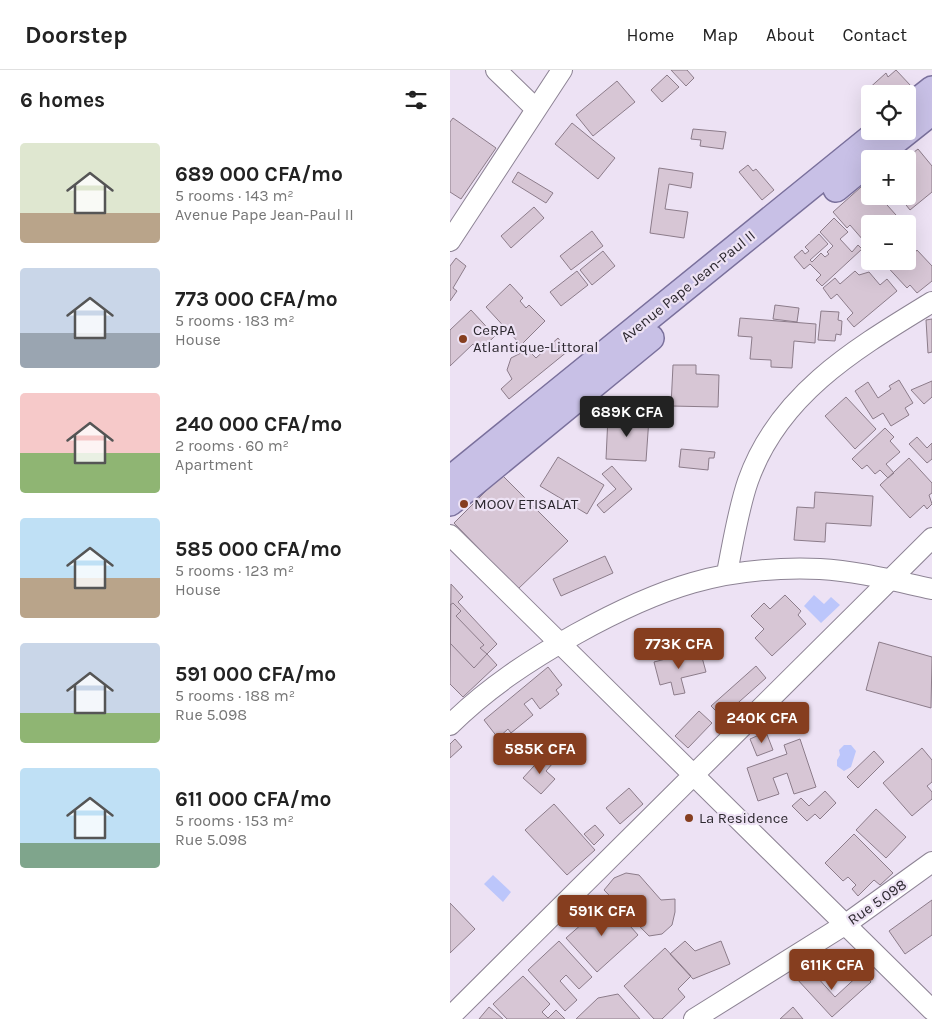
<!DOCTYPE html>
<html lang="en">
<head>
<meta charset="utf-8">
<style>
	body { margin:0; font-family:Karla,sans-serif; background:#f2f2f2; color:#222; height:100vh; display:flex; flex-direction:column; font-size:19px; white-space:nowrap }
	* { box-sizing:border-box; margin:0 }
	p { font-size:16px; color:#767676 }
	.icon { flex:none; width:28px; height:28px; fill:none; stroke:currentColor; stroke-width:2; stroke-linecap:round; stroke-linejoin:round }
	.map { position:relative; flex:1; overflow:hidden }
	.drawer { display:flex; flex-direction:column; background:#fff; width:450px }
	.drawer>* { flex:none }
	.buttons { position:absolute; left:411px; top:15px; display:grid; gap:10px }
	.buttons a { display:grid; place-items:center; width:55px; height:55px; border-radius:5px; background:#fff; box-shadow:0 5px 20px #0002; font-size:25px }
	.price { position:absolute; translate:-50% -42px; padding:0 11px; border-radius:5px; background:#863e1f; color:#fff; font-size:16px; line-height:32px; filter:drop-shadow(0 1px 2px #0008) }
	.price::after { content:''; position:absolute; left:50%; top:30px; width:15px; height:11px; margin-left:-8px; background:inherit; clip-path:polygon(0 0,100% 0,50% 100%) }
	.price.on { background:#222; color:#fff }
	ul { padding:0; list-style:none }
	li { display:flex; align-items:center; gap:15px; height:125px; padding:0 20px }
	li span { display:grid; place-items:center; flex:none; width:140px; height:100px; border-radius:5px; color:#555 }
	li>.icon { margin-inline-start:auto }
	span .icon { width:60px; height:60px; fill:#fffc; stroke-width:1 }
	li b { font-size:21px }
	h2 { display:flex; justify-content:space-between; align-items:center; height:60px; padding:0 20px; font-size:21px }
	header { display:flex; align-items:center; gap:30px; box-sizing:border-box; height:70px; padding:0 25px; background:#fff; border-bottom:1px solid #e0e0e0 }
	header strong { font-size:24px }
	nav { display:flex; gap:28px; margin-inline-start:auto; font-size:18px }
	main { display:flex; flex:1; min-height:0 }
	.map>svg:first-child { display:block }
	.water { fill:#bcc6fb }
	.building { fill:#d7c6d5; stroke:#8c7c8a }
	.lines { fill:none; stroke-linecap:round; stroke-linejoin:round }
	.minor-casing { stroke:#8d8394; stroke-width:22 }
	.major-casing { stroke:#7a709c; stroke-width:28 }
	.minor { stroke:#fff; stroke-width:20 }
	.major { stroke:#c8c0e6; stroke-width:25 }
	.poi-dot { fill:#863e1f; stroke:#ede2f4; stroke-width:2 }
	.labels { text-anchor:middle; stroke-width:4.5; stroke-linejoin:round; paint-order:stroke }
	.street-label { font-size:15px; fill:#2c282f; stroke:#ede2f4 }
	.poi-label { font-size:15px; fill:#2c282f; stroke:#ede2f4; text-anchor:start }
</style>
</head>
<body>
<header>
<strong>Doorstep</strong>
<nav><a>Home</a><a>Map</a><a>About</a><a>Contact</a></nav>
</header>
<main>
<section class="drawer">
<h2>6 homes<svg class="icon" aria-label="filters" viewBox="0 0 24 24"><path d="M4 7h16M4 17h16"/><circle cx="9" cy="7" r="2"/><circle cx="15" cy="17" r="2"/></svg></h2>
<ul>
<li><span style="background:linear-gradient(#dfe7d0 70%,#b9a48a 0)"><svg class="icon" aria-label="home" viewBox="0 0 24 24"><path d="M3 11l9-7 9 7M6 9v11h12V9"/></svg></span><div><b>689 000 CFA/mo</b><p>5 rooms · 143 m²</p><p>Avenue Pape Jean-Paul II</p></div></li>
<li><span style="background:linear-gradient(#c9d6e8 65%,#9aa5b1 0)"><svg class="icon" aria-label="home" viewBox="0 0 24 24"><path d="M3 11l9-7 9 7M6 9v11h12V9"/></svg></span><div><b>773 000 CFA/mo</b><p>5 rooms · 183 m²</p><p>House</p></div></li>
<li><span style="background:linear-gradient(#f6c9c9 60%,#8fb573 0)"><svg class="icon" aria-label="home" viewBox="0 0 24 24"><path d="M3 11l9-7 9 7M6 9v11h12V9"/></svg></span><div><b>240 000 CFA/mo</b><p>2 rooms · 60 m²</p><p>Apartment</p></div></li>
<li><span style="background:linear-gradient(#bfe0f5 60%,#b9a48a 0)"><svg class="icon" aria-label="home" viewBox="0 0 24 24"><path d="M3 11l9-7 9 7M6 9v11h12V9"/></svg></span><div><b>585 000 CFA/mo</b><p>5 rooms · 123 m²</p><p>House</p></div></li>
<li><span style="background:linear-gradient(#c9d6e8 70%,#8fb573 0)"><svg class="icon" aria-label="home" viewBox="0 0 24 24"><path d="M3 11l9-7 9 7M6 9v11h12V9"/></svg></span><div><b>591 000 CFA/mo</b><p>5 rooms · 188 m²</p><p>Rue 5.098</p></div></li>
<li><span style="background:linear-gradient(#bfe0f5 75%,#7fa58c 0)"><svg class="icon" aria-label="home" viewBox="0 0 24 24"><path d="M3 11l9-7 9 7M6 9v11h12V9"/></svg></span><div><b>611 000 CFA/mo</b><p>5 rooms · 153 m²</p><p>Rue 5.098</p></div></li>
</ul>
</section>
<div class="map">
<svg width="482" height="949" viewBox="0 0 482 949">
	<rect width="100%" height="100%" fill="#ede2f4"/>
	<!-- water -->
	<path class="water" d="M364,525L374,534L381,527L390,535L371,553L354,536Z
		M394,675H401L406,681L401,697L394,701L387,696V690L390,685L389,680Z
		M43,805L61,822L53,832L34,814Z"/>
	<!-- building -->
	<path class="building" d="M221,0H237L244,8L236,16Z
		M446,0L461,16L452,24L420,25L416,21L436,3L438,7Z
		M217,5L229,17L212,32L201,20Z
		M167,11L185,32L143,66L126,45Z
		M3,48L46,78L11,129L0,122V52Z
		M122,53L165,88L148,109L105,74Z
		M243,59L276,62L273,79L250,76L251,70L241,69Z
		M468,79L482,96V122L460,140L449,126H458V89H455Z
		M298,95L303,101L306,99L324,120L312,130L289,102Z
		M209,98L243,103L241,118L219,114L215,139L238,142L234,168L200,163Z
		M68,102L103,123L96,133L62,112Z
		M420,109V126H429L446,145L437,154H420V178L400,155L397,158L383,142Z
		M84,137L94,148L61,178L51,166Z
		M384,148L398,162L390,169L402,182L408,175L412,179L372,216L366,210L371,205L360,194L354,199L344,187L352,180L355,184L359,181L355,177L369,164L378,174L360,190L362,192L371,183L375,187L379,184L377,182L383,176L370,162Z
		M142,161L153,176L121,200L110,186Z
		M467,180L482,196V211L467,223L460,215L457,218L432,191H458Z
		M153,181L165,196L142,215L130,200Z
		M6,188L16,196L3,218L7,221L0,231V196Z
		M127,201L138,215L111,236L100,222Z
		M405,201L409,205L419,202L430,215L437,209L447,221L404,257L397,249L403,243L387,224L381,229L373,218L385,208L390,214Z
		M60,214L73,228L70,231L76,238L79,235L95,251L71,275L36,237Z
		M325,235L349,238L347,252L323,249Z
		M21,240L45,266L29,281L23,274L0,296V260Z
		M371,241L389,242L388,250L392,251L391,265L386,264L385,271L368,270Z
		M290,248L366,254L365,273L344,271L342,298L321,297V290L300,289L302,267L288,266Z
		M482,249V282L478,283L476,250Z
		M108,268L118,281L59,329L51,319L62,309L57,300L61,288L73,282L81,283L86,288Z
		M223,295H246V304L269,305L268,337L221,336Z
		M449,310L463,333L455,338L459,345L441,356L433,343L423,349L405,321L418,312L428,328L441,319L439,316Z
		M482,311V327L474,334L461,320Z
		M396,327L426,359L405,379L375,346Z
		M158,346L199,348L196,391L156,389Z
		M435,358L444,367L440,371L450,382L436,394L444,403L438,408L430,400L425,404L417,395L412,399L402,389Z
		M467,367L477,378L482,373V389L477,393L459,374Z
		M231,379L265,382L264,388H259L258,400L229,397Z
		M108,387L154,415L137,444L90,416Z
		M459,388L482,413V423L479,425L482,434L477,439L474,435L460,448L430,415Z
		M162,396L182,419L154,443L147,435L166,419L152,404Z
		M52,405L118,471L68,519L4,453Z
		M365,422L423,426L421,456L376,453L375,472L344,470L347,437L364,438Z
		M155,486L163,503L111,526L103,509Z
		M1,514L13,527L8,532L47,574L37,584L47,595L13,627L0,614Z
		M335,525L351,541L348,545L356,554L322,586L305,568L314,559L301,546L314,533L320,539Z
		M3,533L11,541L6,546L34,575L30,578L37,584L24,598L0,573V535Z
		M429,572L482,587L481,638L416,620Z
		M250,580L256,602L231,608L235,623L224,625L221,612L210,615L204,592Z
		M306,596L316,608L272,647L261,636Z
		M98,597L112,615L106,620L109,624L90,639L82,628L74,634L83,645L61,663L58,659L48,668L34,650Z
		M249,641L262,653L238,678L225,666Z
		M316,662L323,680L307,686L300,669Z
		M5,669L12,677L0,688V674Z
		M350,669L366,717L344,724L337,703L323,708L329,724L308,731L297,698L337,684L334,675Z
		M472,678L482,690V712L477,716L482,722V729L462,746L433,713Z
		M424,681L434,692L408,718L397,707Z
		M94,685L103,693L96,701L105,709L91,724L73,708Z
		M179,718L193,734L170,754L156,738Z
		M375,721L386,733L370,749L365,744L357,751L342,736L351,728L359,736Z
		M104,734L145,780L117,805L75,760Z
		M426,739L456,767L436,788L406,760Z
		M145,755L154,765L144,775L134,764Z
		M404,764L443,803L430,815L424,810L408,826L402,819L406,815L398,807L393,811L375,793Z
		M176,803L189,805L211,830L225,829V842L222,855L212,864L199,866L154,820L164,808Z
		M482,830V865L455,884L439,861Z
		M158,831L188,865L147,902L116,868Z
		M0,833L25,859L0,883Z
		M109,871L142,907L129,919L116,905L110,911L127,930L115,941L78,900Z
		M235,871L245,881L271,871L280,894L243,909L220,884Z
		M215,878L241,906L228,919L235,927L212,949H204L174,916Z
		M358,897L385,927L412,902L421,912L382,947L346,908Z
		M73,906L100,934L92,942L98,948L106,940L115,949H57L43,934Z
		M168,924L190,949H126L148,928Z
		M39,937L53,949H29Z
		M343,937L353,949H330Z"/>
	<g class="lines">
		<!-- minor casing -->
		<g class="minor-casing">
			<path id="minor" d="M46,0L86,39
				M0,171L112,0
				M0,465L482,940
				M277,503C283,473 288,440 298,411C329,323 407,278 482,232
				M0,655C37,618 80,590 126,564C209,518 273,495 370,499C408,501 445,511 482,519
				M0,947L482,468
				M244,949L396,854L482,792"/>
		</g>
		<!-- major casing -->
		<g class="major-casing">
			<path id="major" d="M458,38L482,19
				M423,89L482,42
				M386,119L420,91
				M0,409L429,61
				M0,433L201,268"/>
		</g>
		<!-- minor -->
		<use href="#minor" class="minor"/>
		<!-- major -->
		<use href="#major" class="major"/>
	</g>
	<!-- markers -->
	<g class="poi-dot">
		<circle cx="13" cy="269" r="5"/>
		<circle cx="14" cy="434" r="5"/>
		<circle cx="239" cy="748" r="5"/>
	</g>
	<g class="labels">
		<!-- street labels -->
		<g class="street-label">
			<text transform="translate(238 216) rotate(-39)" y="5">Avenue Pape Jean-Paul II</text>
			<text transform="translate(427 832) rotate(-35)" y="5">Rue 5.098</text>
		</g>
		<!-- poi labels -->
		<g class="poi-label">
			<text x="23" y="265">CeRPA<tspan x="23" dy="17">Atlantique-Littoral</tspan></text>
			<text x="24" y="439">MOOV ETISALAT</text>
			<text x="249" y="753">La Residence</text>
		</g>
	</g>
</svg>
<div class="buttons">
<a><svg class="icon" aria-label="locate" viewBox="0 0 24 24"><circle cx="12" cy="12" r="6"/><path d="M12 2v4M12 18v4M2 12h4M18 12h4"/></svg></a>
<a>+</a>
<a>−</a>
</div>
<b class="price on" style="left:177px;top:368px">689K CFA</b>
<b class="price" style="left:229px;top:600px">773K CFA</b>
<b class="price" style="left:312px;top:674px">240K CFA</b>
<b class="price" style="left:90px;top:705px">585K CFA</b>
<b class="price" style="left:152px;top:867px">591K CFA</b>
<b class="price" style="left:382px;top:921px">611K CFA</b>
</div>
</main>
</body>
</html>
